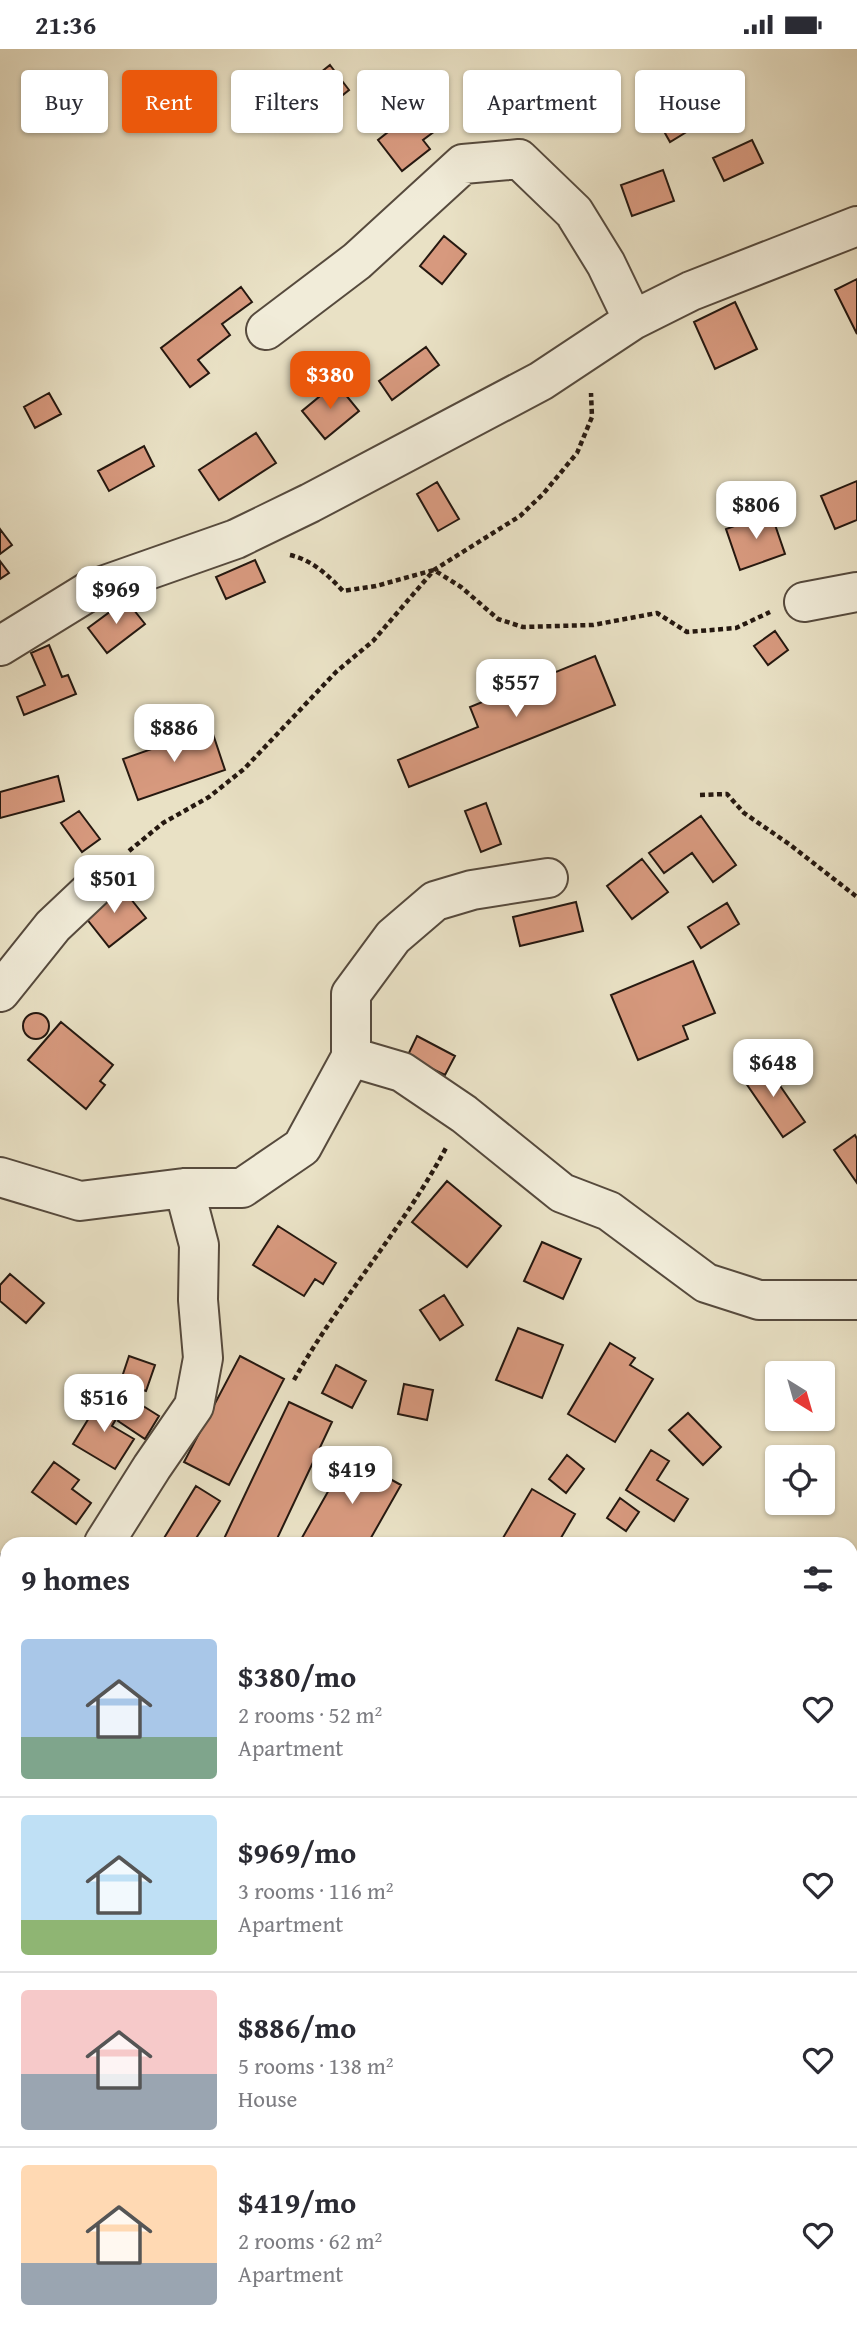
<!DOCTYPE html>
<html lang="en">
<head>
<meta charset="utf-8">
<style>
	body { margin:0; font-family:"Gentium Book Plus",serif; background:#f7f7f7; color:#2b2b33; height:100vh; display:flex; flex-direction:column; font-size:26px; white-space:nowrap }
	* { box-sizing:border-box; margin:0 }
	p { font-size:23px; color:#7c7c81 }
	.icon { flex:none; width:38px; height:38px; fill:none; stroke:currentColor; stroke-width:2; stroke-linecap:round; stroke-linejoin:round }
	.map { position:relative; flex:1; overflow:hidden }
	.panel { position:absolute; left:0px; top:1488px; width:858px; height:800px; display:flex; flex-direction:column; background:#fff; border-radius:21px 21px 0 0; box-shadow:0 2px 5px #0004 }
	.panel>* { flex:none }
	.guide { position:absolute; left:21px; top:21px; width:816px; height:63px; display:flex; gap:14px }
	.needle { width:46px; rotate:143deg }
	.buttons { position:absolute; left:765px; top:1312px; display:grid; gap:14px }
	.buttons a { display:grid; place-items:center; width:70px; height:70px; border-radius:7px; background:#fff; box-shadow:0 2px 5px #0004; font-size:35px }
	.price { position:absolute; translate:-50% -60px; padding:0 16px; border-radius:14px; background:#fff; color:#222; font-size:23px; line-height:46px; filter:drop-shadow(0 2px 4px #0008) }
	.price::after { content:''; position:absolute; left:50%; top:42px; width:21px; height:16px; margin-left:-10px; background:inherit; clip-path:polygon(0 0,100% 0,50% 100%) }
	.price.selected { background:#ea580c; color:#fff }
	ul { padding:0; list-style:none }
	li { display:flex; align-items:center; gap:21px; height:175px; padding:0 21px }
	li+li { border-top:2px solid #e1e1e2 }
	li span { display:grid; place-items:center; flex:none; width:196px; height:140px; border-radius:7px; color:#555 }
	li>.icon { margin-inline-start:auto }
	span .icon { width:84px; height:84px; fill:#fffc; stroke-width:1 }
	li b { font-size:30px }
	h2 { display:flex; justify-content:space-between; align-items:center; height:84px; padding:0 21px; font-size:30px }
	.pill { padding:0 24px; border-radius:7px; background:#fff; box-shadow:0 2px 5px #0004; font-size:24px; line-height:63px }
	.pill.selected { background:#ea580c; color:#fff }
	.status { display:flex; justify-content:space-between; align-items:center; height:49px; padding:0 35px; background:#fff; direction:ltr }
	.status svg { height:19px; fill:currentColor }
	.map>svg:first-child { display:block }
	.building { fill:#d7997e; stroke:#251810; stroke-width:2 }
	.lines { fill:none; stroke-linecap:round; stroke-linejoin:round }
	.minor-casing { stroke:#564a3d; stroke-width:42 }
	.major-casing { stroke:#251810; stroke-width:42 }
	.path { stroke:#251810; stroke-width:4.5; stroke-dasharray:5 3.5; stroke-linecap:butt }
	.minor { stroke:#f1ecd9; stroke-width:38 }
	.major { stroke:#e9e1c5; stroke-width:38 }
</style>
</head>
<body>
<div class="status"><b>21:36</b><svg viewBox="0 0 49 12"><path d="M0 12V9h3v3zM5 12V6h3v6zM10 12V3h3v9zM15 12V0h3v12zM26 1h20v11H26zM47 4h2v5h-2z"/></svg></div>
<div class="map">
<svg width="857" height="2287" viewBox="0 0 857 2287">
	<rect width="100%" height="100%" fill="#e9e1c5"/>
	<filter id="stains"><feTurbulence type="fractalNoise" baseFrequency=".00286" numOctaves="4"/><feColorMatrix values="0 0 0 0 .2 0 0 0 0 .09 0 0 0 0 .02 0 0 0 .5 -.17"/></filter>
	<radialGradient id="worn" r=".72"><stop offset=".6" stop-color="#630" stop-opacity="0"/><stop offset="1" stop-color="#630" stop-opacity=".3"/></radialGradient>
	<!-- building -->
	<path class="building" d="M330,16L349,41L329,57L310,32Z
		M305,35L314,48L282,71L272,58Z
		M675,48L693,79L670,93L652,61Z
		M421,57L439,79L423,91L430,100L402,122L378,91Z
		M752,91L763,114L724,132L713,109Z
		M663,121L674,152L632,167L621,136Z
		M444,187L466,205L442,235L420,217Z
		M857,230V285L835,241Z
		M241,238L252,253L222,275L230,286L198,311L209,324L190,338L161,299Z
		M735,253L757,300L715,320L694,273Z
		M426,298L439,316L392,351L379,332Z
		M336,334L359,362L325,390L302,362Z
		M49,344L61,365L35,379L24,358Z
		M256,384L276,414L219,451L199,421Z
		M144,397L154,417L109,442L98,422Z
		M857,432V471L835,480L821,447Z
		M437,433L459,470L438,482L417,445Z
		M771,464L785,505L740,521L726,480Z
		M0,480L12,496L0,505Z
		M255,511L265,533L226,550L216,528Z
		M0,512L9,524L0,530Z
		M126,551L145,575L107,604L88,579Z
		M775,582L788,601L768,616L754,597Z
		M49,596L62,628L68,626L76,645L24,666L17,648L45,636L31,604Z
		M595,607L615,656L409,738L398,711L478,678L470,658Z
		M211,679L225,721L138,751L123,710Z
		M58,727L64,752L0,769V743Z
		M486,754L501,795L481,803L465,762Z
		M79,762L100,790L82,803L61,774Z
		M701,767L736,816L713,833L692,804L664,824L649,804Z
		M642,810L668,843L632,870L607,837Z
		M119,835L146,869L109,898L82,864Z
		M576,853L583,882L520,897L513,868Z
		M727,854L739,875L701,899L688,878Z
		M693,912L715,964L683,977L688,990L638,1011L611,946Z
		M23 977a13 13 0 1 1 26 0a13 13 0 1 1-26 0Z
		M61,973L113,1016L100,1032L105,1036L86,1060L28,1011Z
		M417,987L455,1007L445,1026L407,1008Z
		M763,1012L805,1073L783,1088L741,1027Z
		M855,1086L857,1090V1134L834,1101Z
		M447,1132L501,1177L467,1218L412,1173Z
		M278,1177L336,1214L323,1235L315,1230L304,1247L253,1216Z
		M542,1193L581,1210L563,1250L524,1232Z
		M10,1225L44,1254L26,1274L0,1252V1236Z
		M444,1246L463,1276L440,1291L420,1261Z
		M518,1279L563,1296L542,1349L496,1331Z
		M610,1294L635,1309L630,1316L653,1330L615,1393L568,1365Z
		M129,1307L155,1316L146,1342L120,1334Z
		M240,1307L284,1330L229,1436L184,1413Z
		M336,1316L366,1332L352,1359L322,1344Z
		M404,1335L433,1341L427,1371L398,1365Z
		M103,1346L123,1358L112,1377L134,1390L115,1420L73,1395Z
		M132,1350L159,1367L145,1390L118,1372Z
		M289,1353L332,1373L275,1494H222Z
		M688,1364L721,1398L703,1416L669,1381Z
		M651,1401L669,1412L657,1431L688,1450L674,1472L626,1441Z
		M567,1406L584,1420L566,1444L549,1430Z
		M348,1407L401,1436L368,1494H299Z
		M54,1413L79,1431L72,1440L91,1454L76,1475L32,1443Z
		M196,1437L220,1452L193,1494H161Z
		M532,1440L575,1465L558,1494H500Z
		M620,1449L639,1463L626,1482L607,1469Z
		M2,1754L7,1757V1789L0,1804Z
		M850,1850L857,1852V1884L851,1902Z
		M7,1887V1919L0,1924V1892Z
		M7,2020V2070L0,2072V2021Z
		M7,2136V2175L0,2177V2137Z
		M857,2232V2287H853L848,2280H850V2237Z
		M180,2280H236L206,2287H182Z
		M822,2280H837L841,2287H809Z"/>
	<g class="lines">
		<!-- minor casing -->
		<g class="minor-casing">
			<path id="minor" d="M266,281L357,212L463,115L519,110L574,163L606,215L633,271
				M804,553L857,543
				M0,597L91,541L236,490L310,454L541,332L633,271L691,242L857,177
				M0,943L53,877L106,827
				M351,1008V945L393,888L435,852L472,841L548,829
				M0,1128L80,1152L184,1139H242L302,1098L351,1008L402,1023L464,1065L562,1144L609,1162L706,1234L759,1251H857
				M104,1494L152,1418L194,1357L203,1309L198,1251L199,1196L184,1139
				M0,1713L7,1701
				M850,1805H857
				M0,1848H7
				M850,2076L857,2063"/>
		</g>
		<!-- major casing -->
		<g class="major-casing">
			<path id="major" d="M850,2189L857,2187
				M554,2287L574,2280"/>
		</g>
		<!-- path -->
		<path class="path" d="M290,506C312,511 328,526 343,542L376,537L434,521L461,538L498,570L523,578L593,576L657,564L687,583L736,579L770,563
			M700,746L727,745L744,764L789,795L857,848
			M129,802L163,774L209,748L244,720L336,623L373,592L434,521L520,467L543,445L577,404L592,368L591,344
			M294,1331C340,1249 403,1180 447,1097
			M0,1505L7,1510
			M169,2280L172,2287"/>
		<!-- minor -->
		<use href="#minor" class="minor"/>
		<!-- major -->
		<use href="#major" class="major"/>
	</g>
	<rect width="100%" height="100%" filter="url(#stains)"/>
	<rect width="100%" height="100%" fill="url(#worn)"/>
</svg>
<div class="buttons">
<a><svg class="needle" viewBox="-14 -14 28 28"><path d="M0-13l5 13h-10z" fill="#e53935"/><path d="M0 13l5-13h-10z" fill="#7c7c81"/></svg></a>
<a><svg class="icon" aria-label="locate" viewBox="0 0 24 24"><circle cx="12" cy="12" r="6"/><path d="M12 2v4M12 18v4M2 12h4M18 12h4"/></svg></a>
</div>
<b class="price selected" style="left:330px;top:362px">$380</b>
<b class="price" style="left:756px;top:492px">$806</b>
<b class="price" style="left:116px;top:577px">$969</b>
<b class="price" style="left:516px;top:670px">$557</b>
<b class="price" style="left:174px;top:715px">$886</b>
<b class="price" style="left:114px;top:866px">$501</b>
<b class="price" style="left:773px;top:1050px">$648</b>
<b class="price" style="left:104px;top:1385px">$516</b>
<b class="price" style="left:352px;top:1457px">$419</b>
<div class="guide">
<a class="pill">Buy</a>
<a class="pill selected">Rent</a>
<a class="pill">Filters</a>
<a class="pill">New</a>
<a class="pill">Apartment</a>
<a class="pill">House</a>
</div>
<section class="panel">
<h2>9 homes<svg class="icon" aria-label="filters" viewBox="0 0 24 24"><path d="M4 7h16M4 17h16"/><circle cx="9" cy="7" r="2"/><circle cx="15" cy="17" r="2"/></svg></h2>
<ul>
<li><span style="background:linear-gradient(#a9c7e8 70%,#7fa58c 0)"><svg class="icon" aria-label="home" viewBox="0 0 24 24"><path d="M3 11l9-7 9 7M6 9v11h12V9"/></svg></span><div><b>$380/mo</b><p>2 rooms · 52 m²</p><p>Apartment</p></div><svg class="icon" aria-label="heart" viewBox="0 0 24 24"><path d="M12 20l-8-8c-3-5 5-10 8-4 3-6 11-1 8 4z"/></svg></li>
<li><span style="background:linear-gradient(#bfe0f5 75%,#8fb573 0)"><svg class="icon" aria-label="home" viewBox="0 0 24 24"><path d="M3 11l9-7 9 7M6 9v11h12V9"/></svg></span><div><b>$969/mo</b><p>3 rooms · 116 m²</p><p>Apartment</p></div><svg class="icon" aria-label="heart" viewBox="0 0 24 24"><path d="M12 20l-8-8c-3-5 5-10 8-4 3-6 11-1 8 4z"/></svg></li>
<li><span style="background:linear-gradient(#f6c9c9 60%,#9aa5b1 0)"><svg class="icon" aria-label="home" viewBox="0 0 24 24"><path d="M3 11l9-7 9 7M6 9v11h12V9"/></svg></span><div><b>$886/mo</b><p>5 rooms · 138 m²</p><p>House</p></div><svg class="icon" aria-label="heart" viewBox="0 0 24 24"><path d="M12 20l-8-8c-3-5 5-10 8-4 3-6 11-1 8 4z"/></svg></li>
<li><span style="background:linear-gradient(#ffd9b3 70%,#9aa5b1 0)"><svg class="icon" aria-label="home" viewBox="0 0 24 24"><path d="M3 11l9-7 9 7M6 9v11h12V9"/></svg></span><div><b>$419/mo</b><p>2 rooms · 62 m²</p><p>Apartment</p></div><svg class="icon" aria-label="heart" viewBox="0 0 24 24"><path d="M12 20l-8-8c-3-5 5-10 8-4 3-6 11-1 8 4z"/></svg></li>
</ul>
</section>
</div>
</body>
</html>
